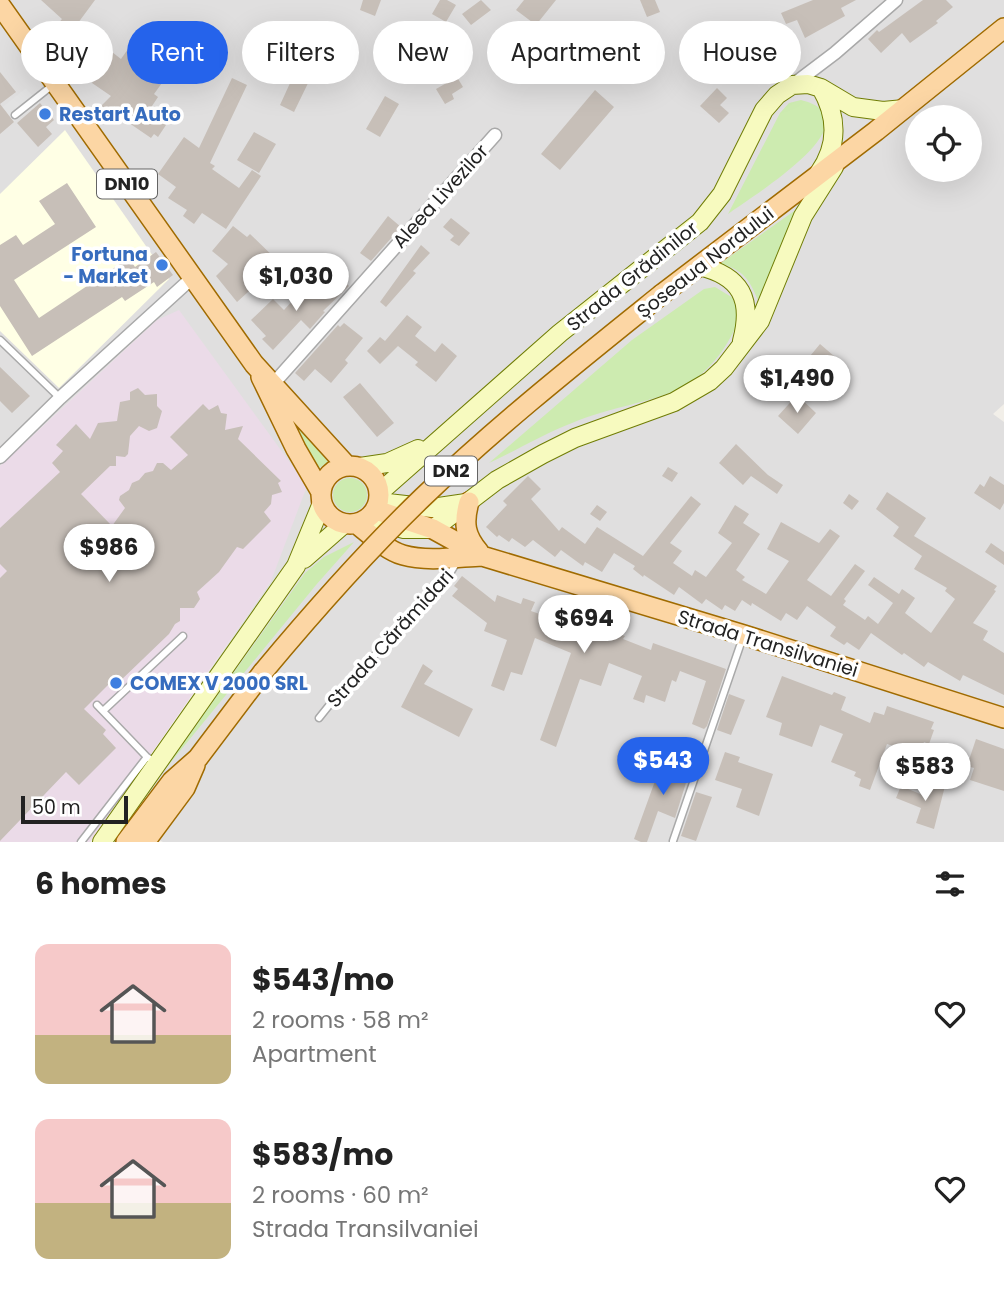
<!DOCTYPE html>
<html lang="en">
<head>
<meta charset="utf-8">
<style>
	body { margin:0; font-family:Poppins,sans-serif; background:#f6f6f6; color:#222; height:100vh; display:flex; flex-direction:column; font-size:26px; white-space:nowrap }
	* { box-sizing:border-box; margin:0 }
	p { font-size:23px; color:#767676 }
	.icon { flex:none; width:38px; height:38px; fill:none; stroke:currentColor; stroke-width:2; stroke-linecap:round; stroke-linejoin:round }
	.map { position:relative; height:842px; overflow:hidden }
	.drawer { display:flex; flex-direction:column; background:#fff; flex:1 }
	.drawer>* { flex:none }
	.top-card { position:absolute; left:21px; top:21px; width:962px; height:63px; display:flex; gap:14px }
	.controls { position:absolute; left:905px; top:105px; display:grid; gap:14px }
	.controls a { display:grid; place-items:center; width:77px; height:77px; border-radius:50%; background:#fff; box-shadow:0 7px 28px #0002; font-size:35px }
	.scale { position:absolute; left:21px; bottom:18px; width:107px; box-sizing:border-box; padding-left:7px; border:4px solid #222; border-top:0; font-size:19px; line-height:24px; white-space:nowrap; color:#222; -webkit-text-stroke:5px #fff; paint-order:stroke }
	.price { position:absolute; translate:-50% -60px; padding:0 16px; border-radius:24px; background:#fff; color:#222; font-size:23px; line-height:46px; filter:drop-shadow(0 2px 4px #0008) }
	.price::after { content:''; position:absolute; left:50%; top:42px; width:21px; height:16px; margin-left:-10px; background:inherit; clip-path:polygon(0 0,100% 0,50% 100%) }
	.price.on { background:#2563eb; color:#fff }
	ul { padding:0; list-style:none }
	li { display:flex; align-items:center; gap:21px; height:175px; padding:0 35px }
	li span { display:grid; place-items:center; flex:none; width:196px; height:140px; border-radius:14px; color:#555 }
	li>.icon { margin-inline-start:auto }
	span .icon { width:84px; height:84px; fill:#fffc; stroke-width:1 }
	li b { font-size:30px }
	h2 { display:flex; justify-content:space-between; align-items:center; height:84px; padding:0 35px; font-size:30px }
	.chip { padding:0 24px; border-radius:32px; background:#fff; box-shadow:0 7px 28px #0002; font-size:24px; line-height:63px }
	.chip.on { background:#2563eb; color:#fff }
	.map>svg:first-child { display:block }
	.residential { fill:#e0dfdf; fill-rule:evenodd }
	.industrial { fill:#ebdbe8 }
	.education { fill:#ffffe5 }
	.grass { fill:#cdebb0 }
	.parking { fill:#e2e2e2 }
	.building { fill:#c7bfb8 }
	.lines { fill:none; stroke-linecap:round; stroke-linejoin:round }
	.lane-casing { stroke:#a9a9a9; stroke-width:9 }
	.street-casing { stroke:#a9a9a9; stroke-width:15 }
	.secondary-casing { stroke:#707d05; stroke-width:20 }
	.primary-casing { stroke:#a06b00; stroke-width:22 }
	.lane { stroke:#fff; stroke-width:6 }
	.street { stroke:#fff; stroke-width:12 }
	.secondary { stroke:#f7fabf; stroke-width:18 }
	.primary { stroke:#fcd6a4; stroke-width:19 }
	.primary-bridge-casing { stroke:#a06b00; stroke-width:22; stroke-linecap:butt }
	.primary-bridge { stroke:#fcd6a4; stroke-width:19 }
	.shop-dot { fill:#3f7fe0; stroke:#fff; stroke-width:2.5 }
	.labels { text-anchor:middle; stroke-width:7; stroke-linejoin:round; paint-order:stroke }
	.shield { fill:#fff; stroke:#646464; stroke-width:2 }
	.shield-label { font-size:18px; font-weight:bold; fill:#222 }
	.shop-label { font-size:19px; font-weight:bold; fill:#366cbe; stroke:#fff; text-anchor:start }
	.street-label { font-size:19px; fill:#222; stroke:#fff }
</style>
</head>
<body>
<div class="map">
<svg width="1004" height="842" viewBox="0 0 1004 842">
	<rect width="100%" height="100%" fill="#f2efe9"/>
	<!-- residential -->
	<path class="residential" d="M0,0H1004V404L993,414L1004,422V842H163L111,814L271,581L157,320L0,466ZM917,117H970V170H917Z"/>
	<!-- industrial -->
	<path class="industrial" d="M179,310L307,486L271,581L90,842H0V466L157,320Z"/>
	<!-- education -->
	<path class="education" d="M65,130L169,279L59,388L0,331V194Z"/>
	<!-- grass -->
	<path class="grass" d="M801,100C880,120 749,198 728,214L780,113L789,103Z
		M797,209L758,300C748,277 744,272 721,263Z
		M715,287L733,298L739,320C701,407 646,393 572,423C544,434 517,450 489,463L632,340L704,289Z
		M276,396L328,462L316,470Z
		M333 495a17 17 0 1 1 34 0a17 17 0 1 1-34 0Z
		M354,542L316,585L162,773L305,573L324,557Z"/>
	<!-- parking -->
	<path class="parking" d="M26,88L40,103L13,123L5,110L0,109Z"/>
	<!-- building -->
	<path class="building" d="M41,0H95L78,23L95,36L94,38L121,59L128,49L137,54L143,44L153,50L148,57L170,72L154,94L158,97L148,112L166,125L158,137L154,134L151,138L113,112L108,116L100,107L111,96L92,83L96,76L47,37L62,19Z
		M363,0H381L375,16L360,10Z
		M440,0H447L456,5L446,22L432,14Z
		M481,0L491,10L471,25L462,14Z
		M524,0H556L536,25L516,10Z
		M640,0H655L660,12L647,17Z
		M813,0H856L841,8L845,16L805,38L797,20L786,24L781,13Z
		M923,0H946L953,7L936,21L938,23L910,43L902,33L881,53L868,39L877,30L879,32Z
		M452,44L463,53L447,72L436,63Z
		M296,70L311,77L294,112L280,105Z
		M0,72L16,92L0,104Z
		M457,77L463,87L452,94L454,99L445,104L436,89Z
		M232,78L247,85L210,163L215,166L212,169L239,188L252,170L261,176L226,229L202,213L194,224L183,216L187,210L168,198L176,187L158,174L184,137L199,148Z
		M717,88L727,98L720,105L729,113L719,123L700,106Z
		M595,90L614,107L560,170L541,154Z
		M385,96L399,104L380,137L366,129Z
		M40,103L54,120L46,127L52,134L38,147L17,123Z
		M0,104L14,122L0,134Z
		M254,132L276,144L259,173L237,160Z
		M67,183L96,227L14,280L39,318L129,258L135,267L156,252L173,275L157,287L154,282L125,301L122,297L32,356L0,306V245L16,235L23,245L55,224L39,201Z
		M388,216L401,227L371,261L360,253Z
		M451,218L470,233L459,246L450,240L454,236L443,227Z
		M233,226L247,237L250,234L280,263L237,302L216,276L228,264L212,251Z
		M421,245L430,253L413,271L416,273L386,307L380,302Z
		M340,277L349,286L323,311L325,312L310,329L301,320L273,350L262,339L266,336L251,320L273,299L284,310L295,298L298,302L311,288L315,292L318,288L324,294Z
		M407,315L422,327L415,336L435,352L442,343L457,356L436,382L415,365L418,362L398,346L380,364L367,351L380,337L385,341Z
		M344,323L363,338L345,360L348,363L331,383L315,369L304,381L295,373L338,325L340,327Z
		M820,344L841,362L826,379L806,361Z
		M0,367L30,396L12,413L0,401Z
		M360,383L394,423L377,437L343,397Z
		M138,388L145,395L157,394V406L162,411L157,428L149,431L139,426L130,436L128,454L125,457L116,456V466H110L81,494L112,526L125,508L119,500L120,496L129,490L132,483L139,480L145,473L153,471L157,463H163L171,470L188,455L170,437L203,404L209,410L218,405L221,413L227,414L225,430L243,426L238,439L281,481L278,483L282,492L272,495L271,504L264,512L271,521L243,549L237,547L219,572L197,592L200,599L194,608H180V621L175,624L169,634L117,684L113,680L84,709L106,730L103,734L116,748L79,785L66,772L0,841V578L7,571L0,564V528L60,472L52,463L63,451L56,445L76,424L90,439L98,423L117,421L120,402L130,400V392Z
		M797,395L816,413L798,434L778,416Z
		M736,444L768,475L783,485L777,494L751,476L743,485L719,463Z
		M668,467L678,473L672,482L662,476Z
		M528,476L541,489L531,499L559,531L562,527L585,544L597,527L643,556L691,496L701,504L670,543L682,551L673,563L692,576L695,570L706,577L732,543L718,533L735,505L749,514L743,523L760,534L736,570L745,577L742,580L766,594L789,561L767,549L781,522L819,543L830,529L840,536L807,580L831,596L855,564L865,571L844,599L846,601L843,605L865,620L868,616L878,624L893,603L868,585L874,577L899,594L902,589L915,598L905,613L931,633L955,599L945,591L947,588L914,569L922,556L893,536L899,527L876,509L887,492L926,518L914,536L997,586L994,590L996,591L973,623L988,631L983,640L1004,653V695L963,675L960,681L928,662L924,667L904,653L902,655L871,633L859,650L847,642L844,645L830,636L836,627L807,606L797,620L786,613L781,621L752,603L751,606L742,600L735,611L725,605L722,610L706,599L702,604L679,587L674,595L644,575L643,577L633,569L635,566L614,553L602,572L585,562L583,566L561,550L555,557L533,540L525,547L512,538L509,542L499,535L497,537L486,527L507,505L503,501Z
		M990,476L1004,485V503L1000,510L974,493L980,484L984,487Z
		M849,494L859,501L852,510L843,503Z
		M597,505L607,512L600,521L590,514Z
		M991,543L1004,552V565L985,552Z
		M462,576L495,602L497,595L521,604L523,598L535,602L531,611L563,622L564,618L579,623L583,612L621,627L619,634L625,636L623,639L651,650L653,643L726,669L707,726L704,729L692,724L706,681L680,671L676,682L672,680L665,702L646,695L644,703L633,699L642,676L609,663L601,686L580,679L556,747L540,740L571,653L535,638L522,675L511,672L504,691L491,686L507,640L484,631L487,623L452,596L458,589L454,586Z
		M423,664L433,671L424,684L473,709L459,737L401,707Z
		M782,676L832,695L834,692L846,697L841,710L870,723L874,712L884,715L887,706L934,722L931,729L934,730L929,744L924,742L920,752L904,746L903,749L887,744L870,790L859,786L861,779L854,776L856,772L831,762L843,734L820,725L812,747L779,735L782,723L766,717Z
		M729,694L745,700L731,735L717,730Z
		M976,739L1004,749V791L970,780L974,768L967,766Z
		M725,752L740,757L738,762L773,774L759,816L736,807L742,789L715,780Z
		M663,759L690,770L675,818L658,811L647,842H641L634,839Z
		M929,781L945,786L934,829L916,823L921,808L896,798L901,786L925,796Z
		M696,792L712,797L696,841L681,836Z"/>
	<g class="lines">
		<!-- lane casing -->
		<g class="lane-casing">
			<path id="lane" d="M15,115L54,84
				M0,340L60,398
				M97,705L147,757
				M103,711L183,636
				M319,718L343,688L444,583L457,562
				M673,841L743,637
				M81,842L147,757L155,762"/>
		</g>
		<!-- street casing -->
		<g class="street-casing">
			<path id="street" d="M794,84L835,53L896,0
				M274,383L495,135
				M0,457L60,398L193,277"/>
		</g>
		<!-- secondary casing -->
		<g class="secondary-casing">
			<path id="secondary" d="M819,173C838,146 838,117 821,88
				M699,266C741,276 753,299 742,341
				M360,467L387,463L418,449
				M380,492L560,333L700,222L722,194L764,110L777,95L792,85L808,84L821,88L853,107L883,111L904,109
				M379,502L432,508L466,503
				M368,519L404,529H433L497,480L543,454L575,438L674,402L710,381L724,368L760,321L803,216L834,167
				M304,559L344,524
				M102,842L296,566L322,503"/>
		</g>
		<!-- primary casing -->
		<g class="primary-casing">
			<path id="primary" d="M0,5L254,364L346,465
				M662,294L876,131L1004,28
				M261,377L296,449L321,492
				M321 495a29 29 0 1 1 58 0a29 29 0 1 1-58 0Z
				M469,502C463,523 465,536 479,552
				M376,510L433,529L482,556L744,635L1004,718
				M357,524C371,535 386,550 403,555C427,562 458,557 482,556
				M126,842L172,781L198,758L263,672
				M145,842L185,788L195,765"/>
		</g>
		<!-- lane -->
		<use href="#lane" class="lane"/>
		<!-- street -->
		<use href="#street" class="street"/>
		<!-- secondary -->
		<use href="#secondary" class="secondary"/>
		<!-- primary -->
		<use href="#primary" class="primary"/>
		<!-- primary-bridge casing -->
		<g class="primary-bridge-casing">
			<path id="primary-bridge" d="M263,672C313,612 365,553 422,498C498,425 580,360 662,294"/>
		</g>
		<!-- primary-bridge -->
		<use href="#primary-bridge" class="primary-bridge"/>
	</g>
	<!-- markers -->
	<g class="shop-dot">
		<circle cx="45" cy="114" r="7"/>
		<circle cx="162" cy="265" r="7"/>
		<circle cx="116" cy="683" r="7"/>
	</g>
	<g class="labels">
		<!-- shield labels -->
		<g class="shield">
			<rect x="97" y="169.5" width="60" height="29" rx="5"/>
			<rect x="425" y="456.5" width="52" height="29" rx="5"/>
		</g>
		<g class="shield-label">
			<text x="127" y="190">DN10</text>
			<text x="451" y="477">DN2</text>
		</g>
		<!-- shop labels -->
		<g class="shop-label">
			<text x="59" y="121">Restart Auto</text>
			<text x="148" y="261" text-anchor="end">Fortuna<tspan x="148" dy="22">- Market</tspan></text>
			<text x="130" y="690">COMEX V 2000 SRL</text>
		</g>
		<!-- street labels -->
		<g class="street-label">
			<text transform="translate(440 196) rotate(-48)" y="7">Aleea Livezilor</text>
			<text transform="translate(705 262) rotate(-38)" y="7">Șoseaua Nordului</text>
			<text transform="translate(632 276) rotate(-39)" y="7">Strada Grădinilor</text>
			<text transform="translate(390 638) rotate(-48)" y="7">Strada Cărămidari</text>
			<text transform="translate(768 643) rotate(17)" y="7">Strada Transilvaniei</text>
		</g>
	</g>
</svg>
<div class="controls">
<a><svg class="icon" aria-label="locate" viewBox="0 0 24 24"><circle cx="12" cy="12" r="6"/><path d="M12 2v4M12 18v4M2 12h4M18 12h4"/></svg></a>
</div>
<div class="scale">50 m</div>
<b class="price" style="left:296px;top:313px">$1,030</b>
<b class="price" style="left:797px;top:415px">$1,490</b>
<b class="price" style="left:109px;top:584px">$986</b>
<b class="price" style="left:584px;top:655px">$694</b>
<b class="price on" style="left:663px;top:797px">$543</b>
<b class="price" style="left:925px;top:803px">$583</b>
<div class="top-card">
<a class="chip">Buy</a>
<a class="chip on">Rent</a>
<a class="chip">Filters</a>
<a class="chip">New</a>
<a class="chip">Apartment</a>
<a class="chip">House</a>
</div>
</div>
<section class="drawer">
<h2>6 homes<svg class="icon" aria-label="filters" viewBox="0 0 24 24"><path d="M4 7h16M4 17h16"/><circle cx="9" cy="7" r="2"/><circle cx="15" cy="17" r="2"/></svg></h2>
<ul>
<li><span style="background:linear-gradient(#f6c9c9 65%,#c2b280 0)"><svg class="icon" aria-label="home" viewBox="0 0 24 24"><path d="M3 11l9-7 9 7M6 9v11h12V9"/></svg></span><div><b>$543/mo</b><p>2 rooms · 58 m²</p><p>Apartment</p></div><svg class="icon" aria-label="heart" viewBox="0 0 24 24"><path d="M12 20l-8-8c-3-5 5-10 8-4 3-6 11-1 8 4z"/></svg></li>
<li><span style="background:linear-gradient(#f6c9c9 60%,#c2b280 0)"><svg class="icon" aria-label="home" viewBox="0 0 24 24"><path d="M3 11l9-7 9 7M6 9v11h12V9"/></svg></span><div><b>$583/mo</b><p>2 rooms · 60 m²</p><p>Strada Transilvaniei</p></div><svg class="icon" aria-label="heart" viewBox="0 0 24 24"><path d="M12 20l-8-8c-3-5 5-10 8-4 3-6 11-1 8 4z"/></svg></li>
</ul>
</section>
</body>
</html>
